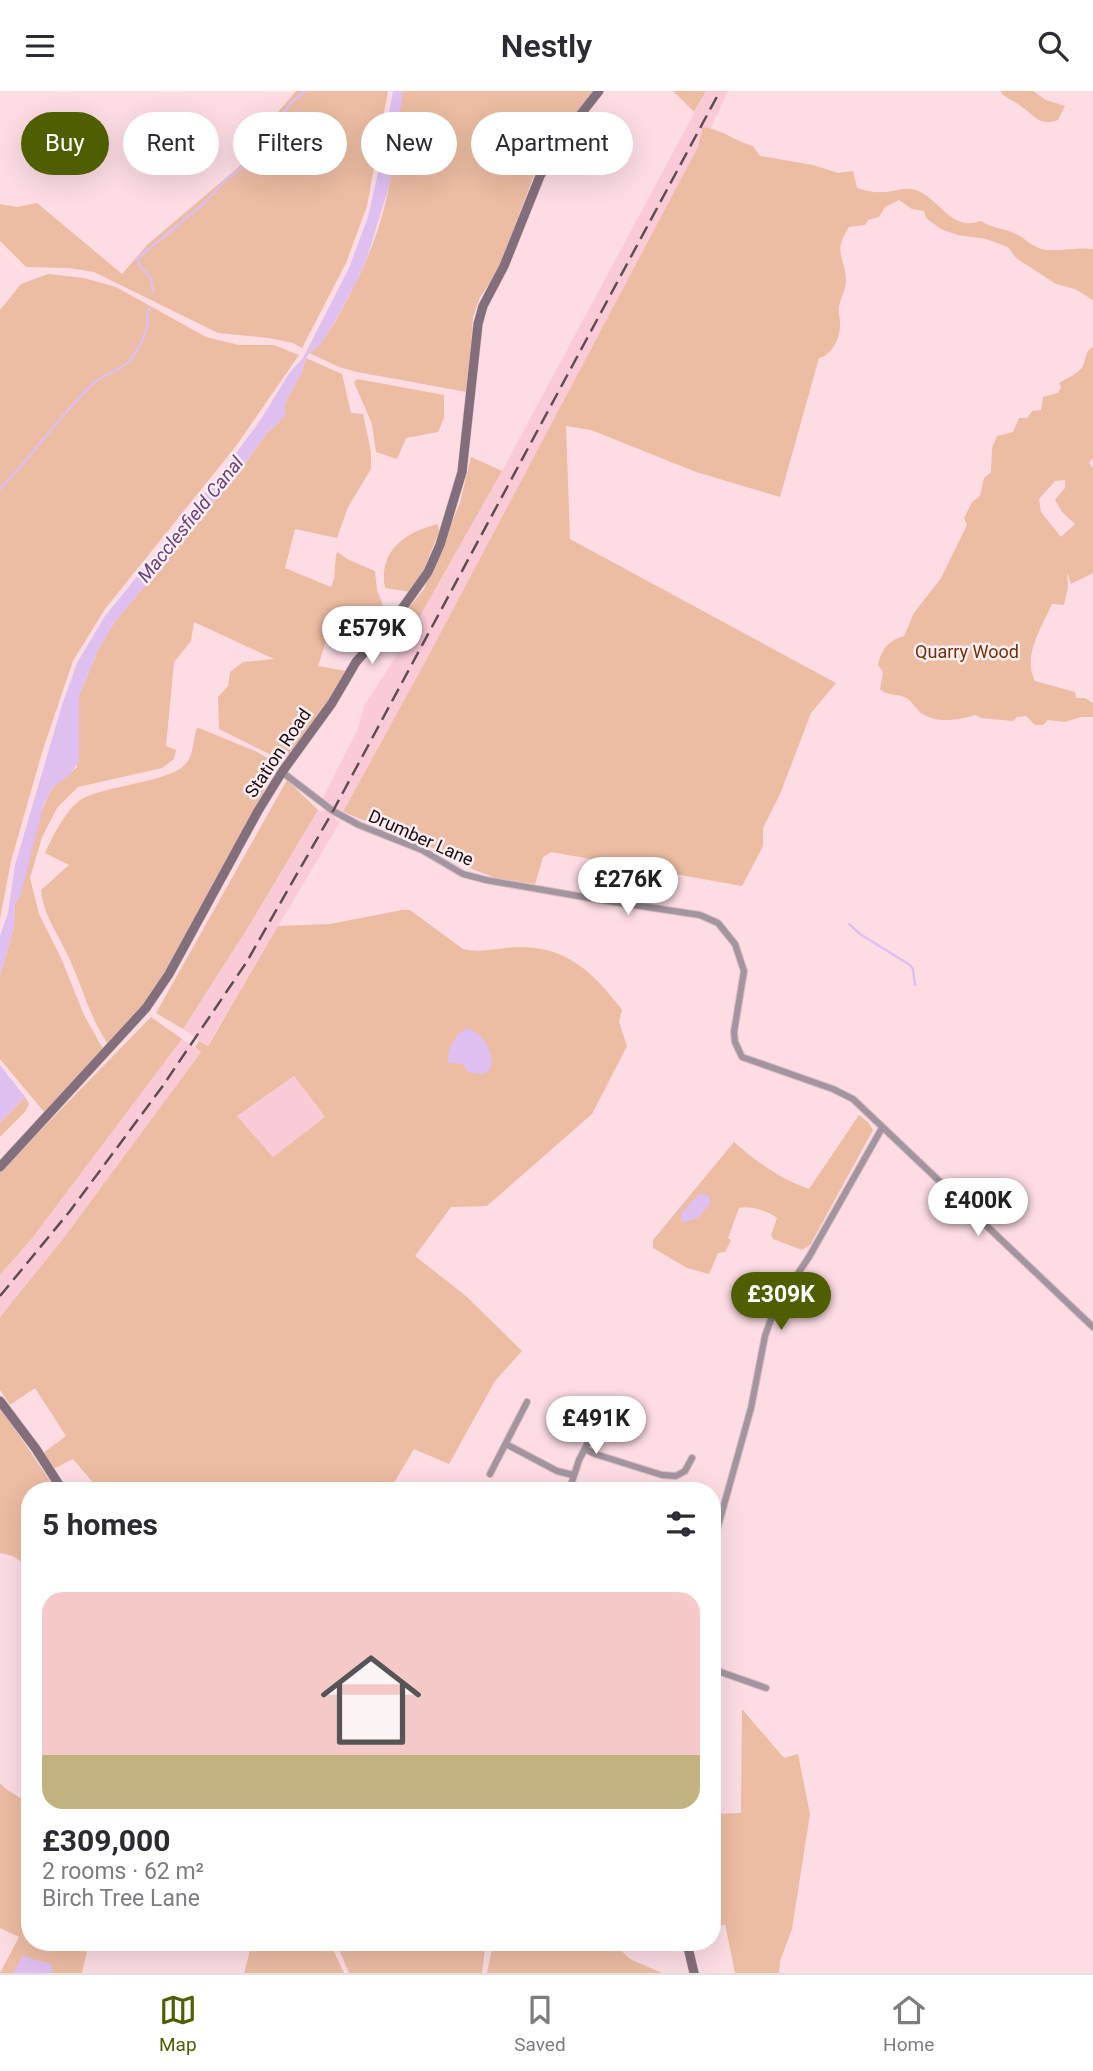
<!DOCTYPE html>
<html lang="en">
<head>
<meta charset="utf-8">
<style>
	body { margin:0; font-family:Roboto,sans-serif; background:#f7f7f7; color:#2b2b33; height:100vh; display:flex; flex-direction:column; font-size:26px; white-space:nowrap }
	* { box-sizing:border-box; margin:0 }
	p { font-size:23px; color:#7c7c81 }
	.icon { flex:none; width:38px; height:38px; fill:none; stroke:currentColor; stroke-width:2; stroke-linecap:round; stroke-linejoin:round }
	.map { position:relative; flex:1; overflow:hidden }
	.side { position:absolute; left:21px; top:1391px; width:700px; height:469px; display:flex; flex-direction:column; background:#fff; border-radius:28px; box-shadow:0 7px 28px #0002 }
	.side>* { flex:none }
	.guide { position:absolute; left:21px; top:21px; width:700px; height:63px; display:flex; gap:14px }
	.price { position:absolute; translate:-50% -60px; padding:0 16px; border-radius:24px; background:#fff; color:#222; font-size:23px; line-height:46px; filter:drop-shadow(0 2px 4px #0008) }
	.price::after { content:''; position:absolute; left:50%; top:42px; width:21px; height:16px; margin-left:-10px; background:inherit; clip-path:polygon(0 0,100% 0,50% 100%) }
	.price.active { background:#4e5e00; color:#fff }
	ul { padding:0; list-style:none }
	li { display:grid; align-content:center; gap:14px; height:371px; padding:0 21px }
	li+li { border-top:2px solid #e1e1e2 }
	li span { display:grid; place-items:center; height:217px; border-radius:21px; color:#555 }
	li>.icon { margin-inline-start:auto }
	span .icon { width:126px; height:126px; fill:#fffc; stroke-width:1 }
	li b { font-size:30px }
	h2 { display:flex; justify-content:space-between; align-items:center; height:84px; padding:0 21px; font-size:30px }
	.chip { padding:0 24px; border-radius:32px; background:#fff; box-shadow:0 7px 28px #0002; font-size:24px; line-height:63px }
	.chip.active { background:#4e5e00; color:#fff }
	header { display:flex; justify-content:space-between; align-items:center; height:91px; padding:0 21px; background:#fff; font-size:32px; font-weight:600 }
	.tab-bar { display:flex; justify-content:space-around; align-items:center; height:98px; border-top:2px solid #e1e1e2; background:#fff; font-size:19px; color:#7c7c81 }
	.tab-bar a { display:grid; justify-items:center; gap:4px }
	.tab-bar .active { color:#4e5e00 }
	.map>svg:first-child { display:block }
	.built { fill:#fbcad7 }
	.green { fill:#ecbca3; fill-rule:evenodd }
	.water { fill:#dfbff0 }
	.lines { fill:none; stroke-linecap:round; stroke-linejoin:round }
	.stream { stroke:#dfbff0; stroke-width:2.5 }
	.street-casing { stroke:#d9bbc2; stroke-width:8 }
	.secondary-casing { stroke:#d9bbc2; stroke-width:10 }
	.street { stroke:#a3959f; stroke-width:6 }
	.secondary { stroke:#836f7c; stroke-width:9 }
	.rail { stroke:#604d52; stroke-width:2.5; stroke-dasharray:14 7; stroke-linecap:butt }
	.labels { text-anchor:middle; stroke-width:5; stroke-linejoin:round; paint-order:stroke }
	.park-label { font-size:18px; fill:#723203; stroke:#ffeef2 }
	.street-label { font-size:18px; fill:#1b0e12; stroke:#ffeef2 }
	.water-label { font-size:19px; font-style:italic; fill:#69417d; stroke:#ffeef2 }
</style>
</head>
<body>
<header><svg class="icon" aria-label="menu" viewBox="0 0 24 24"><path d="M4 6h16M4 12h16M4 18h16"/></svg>Nestly<svg class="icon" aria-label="search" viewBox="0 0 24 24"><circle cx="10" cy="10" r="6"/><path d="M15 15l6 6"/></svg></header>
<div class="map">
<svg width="1093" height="1882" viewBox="0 0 1093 1882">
	<rect width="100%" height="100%" fill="#fddce4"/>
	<!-- built -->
	<path class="built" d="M706,0H728L711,37L702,50L431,560L343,721L338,719L334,727L340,731L207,955L183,938L247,838L318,719L323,721L329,713L322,708L357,640L364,615L404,553L502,380Z
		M182,948L201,961L63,1148L0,1226V1184L33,1146Z
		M294,985L325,1027L273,1066L237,1025Z"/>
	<!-- green -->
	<path class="green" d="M296,0H388L367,115L346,172L302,257L293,252L269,247L218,242L94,181L69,177L26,176L0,150V113L17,116L37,112L122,183L147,154L247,69L262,40Z
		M403,0H593L534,84L497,182L480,206L473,226L467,301L357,281L339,276L309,262C323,253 333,234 341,220C363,181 381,139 389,95C395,64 397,32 403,0Z
		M673,0H706L694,21Z
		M1001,0H1033L1046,9L1065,15L1058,29C1040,36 1035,25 1022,16C1016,11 1008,8 1002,3Z
		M703,36C721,38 737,51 753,55L760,65L813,74L838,82L853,80L857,97C866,100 875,102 884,101C895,101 904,95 916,99C941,108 950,141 981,130C992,138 1006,137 1018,144C1027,149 1036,159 1048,159C1063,160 1078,156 1093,158V209L1075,198L1056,193L1016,167L1008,156L986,148L958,144L941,138L926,127L924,120L912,118L899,109L885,116L879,126L868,129L865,134L849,136C832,163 845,164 846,189C846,197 841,207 839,215C838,222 840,226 840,232C841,245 832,265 819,267L780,406L696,381L591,339L566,335L570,448L836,592L811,622L780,703L763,737V755L742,795L551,761L543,766L535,793L496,787L472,778L433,757L343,721L431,560L698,56Z
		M48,183L84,187L116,196L206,246L239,254H274L299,264L236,355L105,518L73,570L43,658L11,770L0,828V219L21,193Z
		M1093,256V367L1089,372L1093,377V482L1071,493L1067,481L1068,496L1064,514L1052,513C1042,536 1022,565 1035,590L1075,601L1076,607H1085L1093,612V626H1081L1065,631L1048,629L1043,634H1035L1026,625L1017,626L1013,630L981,627L975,624C959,629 937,633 921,622C915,617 913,611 906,607C897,602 888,606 880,598L883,581L878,574C882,557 888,550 904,545L914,522L941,487L967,434L964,427L972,411L980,405L984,387L991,381L992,357L997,345L1013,341L1019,327H1027L1032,320L1041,319L1043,306L1058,302L1061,296L1059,292C1065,288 1080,282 1083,275C1087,267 1084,261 1093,256ZM1065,389V397L1055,409L1062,421L1075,433L1061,446L1041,421L1039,408L1055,390Z
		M306,267L342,283L351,322L363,323L371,361V378L348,416L337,447L295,438L285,477L331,496L334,488L336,464L338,461L347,468L375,480L377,499L388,528L368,552L334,525L318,575L346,580L325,617L286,666L279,668L219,638L218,606L228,595L230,581L243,571L274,568L194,531L191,550L174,571L166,655L176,659L174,668L162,677L78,696L57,717L42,746L30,787L39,823L61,867L84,924L103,958L45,1022L0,968V885L14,836L15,813L20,806C27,775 36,724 52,698C58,689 69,684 77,676L79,605L98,559L114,532L239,381L267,342L279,331L285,312L301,283Z
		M357,288L444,304V327L438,341L406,347L397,368L376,361L372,333L354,291Z
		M471,366L502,380L404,553L388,543L424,498L460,412Z
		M438,433L439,441L418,493L411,501L385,497C378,460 405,441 438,433Z
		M199,637L257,661L269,668L274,679L244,740L170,874L142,915L108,953C90,927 83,898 70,869C60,846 43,824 41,799L69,774L45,762C53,745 66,718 82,708C106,694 176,691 188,670C193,661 194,649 196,638Z
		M287,689L318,719L247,838L183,938L156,922Z
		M402,819H410L463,858C484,863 503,855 524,856C571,858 595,884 622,919L619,931L627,955L592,1023L487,1115L451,1116L415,1165L466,1205L522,1260L495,1290L449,1373L414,1358L389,1400H100L73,1368L53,1378L43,1362L66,1345L35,1297L10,1314L0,1299V1226L63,1148L201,961L195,956L199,950L208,955L278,835L330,833ZM294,985L325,1026L273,1066L237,1025Z
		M151,926L182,948L33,1146L0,1184V1081Z
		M25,1006L29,1013L25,1021L0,1046V1031Z
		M859,1024L868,1031L873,1039L810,1154L802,1159L773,1148L771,1144L777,1127C767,1120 751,1114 739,1117L728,1147L731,1149L725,1161L718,1162L709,1183L687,1177L653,1157V1149L734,1051C757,1071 780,1088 809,1098Z
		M0,1316L57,1400H30V1477L13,1465L0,1462Z
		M742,1618L784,1667L798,1663L810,1723L792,1838L780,1870L779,1882H735L725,1833L712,1840V1723L741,1722Z
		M0,1692L6,1698L30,1713V1852H89L82,1882H0L19,1846L0,1837Z
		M252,1852H330L344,1882H244Z
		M336,1852H335H486L482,1882H349Z
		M493,1852H613L630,1868L662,1882H487Z"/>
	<!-- water -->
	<path class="water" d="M393,0H403L389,95L368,164L356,192L336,228L321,253L309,262L305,269L301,283L285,312V325L267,342L239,381L114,532L98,559L79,605V671L68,685L53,696L44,713L20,806L15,813L14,836L0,885V845L8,822L15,774L62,614L77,572L105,525L224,379L261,328L290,281L303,267L349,177L368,126L379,77Z
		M467,937C484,943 497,963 489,980L480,983L468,981L462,973L448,972C446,959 455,943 467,937Z
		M0,974L25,1006L0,1031Z
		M700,1102L710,1105V1113L698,1127L684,1131L681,1129L682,1121Z
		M23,1864C32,1869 43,1870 51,1873L52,1882H13Z"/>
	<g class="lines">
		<!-- stream -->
		<path class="stream" d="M154,202L150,186L139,174L137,168L203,113L228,87L251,71L257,52L273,38L289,14L305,0
			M0,398C33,365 59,324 94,292C104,283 119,281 130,269C138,259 150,238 147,225L150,217
			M849,833L860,843L910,874L913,878L915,894"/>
		<!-- street casing -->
		<g class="street-casing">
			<path id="street" d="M282,681L333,720L359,734L422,759L463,783L486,789L601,809L700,824L718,832L735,853L744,880L734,941L735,951L742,966L833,998L853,1008L1093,1236
				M506,1353L557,1380L573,1384
				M585,1358L595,1363L662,1384L676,1385L685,1380L692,1367
				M490,1383L527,1311
				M569,1400L579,1369L602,1325
				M712,1457L751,1317L765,1245L775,1217L809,1166L882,1037
				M712,1578L766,1597"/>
		</g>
		<!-- secondary casing -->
		<g class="secondary-casing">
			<path id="secondary" d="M0,1076L146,917L169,883L258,720L282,681L332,612L356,571L401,519L428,481L440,454L462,381L478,233L483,215L504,175L540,85L562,47L599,0
				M0,1310L36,1358L63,1400
				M687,1852L694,1882"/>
		</g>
		<!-- street -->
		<use href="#street" class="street"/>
		<!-- secondary -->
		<use href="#secondary" class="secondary"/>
		<!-- rail -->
		<path class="rail" d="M0,1205L70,1120L162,996L246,872L333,720L720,0"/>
	</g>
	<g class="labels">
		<!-- park labels -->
		<g class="park-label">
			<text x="967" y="567">Quarry Wood</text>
		</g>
		<!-- street labels -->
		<g class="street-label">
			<text transform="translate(278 662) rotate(-56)" y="6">Station Road</text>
			<text transform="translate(421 747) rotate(24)" y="6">Drumber Lane</text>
		</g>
		<!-- water labels -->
		<g class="water-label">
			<text transform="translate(190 428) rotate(-51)" y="7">Macclesfield Canal</text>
		</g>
	</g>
</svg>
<b class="price" style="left:372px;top:575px">£579K</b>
<b class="price" style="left:628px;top:826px">£276K</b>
<b class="price" style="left:978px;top:1147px">£400K</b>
<b class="price active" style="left:781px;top:1241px">£309K</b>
<b class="price" style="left:596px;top:1365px">£491K</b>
<div class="guide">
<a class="chip active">Buy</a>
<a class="chip">Rent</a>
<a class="chip">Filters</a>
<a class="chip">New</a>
<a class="chip">Apartment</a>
</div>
<section class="side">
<h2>5 homes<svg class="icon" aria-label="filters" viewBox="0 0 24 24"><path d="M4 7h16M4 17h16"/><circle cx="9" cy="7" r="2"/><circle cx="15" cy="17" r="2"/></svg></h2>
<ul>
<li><span style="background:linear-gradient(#f6c9c9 75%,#c2b280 0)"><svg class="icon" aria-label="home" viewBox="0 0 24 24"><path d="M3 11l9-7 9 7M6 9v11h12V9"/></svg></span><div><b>£309,000</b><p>2 rooms · 62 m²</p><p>Birch Tree Lane</p></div></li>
</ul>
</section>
</div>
<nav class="tab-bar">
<a class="active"><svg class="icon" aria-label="map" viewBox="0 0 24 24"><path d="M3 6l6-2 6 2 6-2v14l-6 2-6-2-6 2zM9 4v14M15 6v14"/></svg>Map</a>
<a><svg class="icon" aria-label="saved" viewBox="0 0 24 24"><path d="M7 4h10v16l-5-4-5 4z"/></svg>Saved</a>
<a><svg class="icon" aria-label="home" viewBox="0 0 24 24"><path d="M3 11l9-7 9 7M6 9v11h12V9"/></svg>Home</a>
</nav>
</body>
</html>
